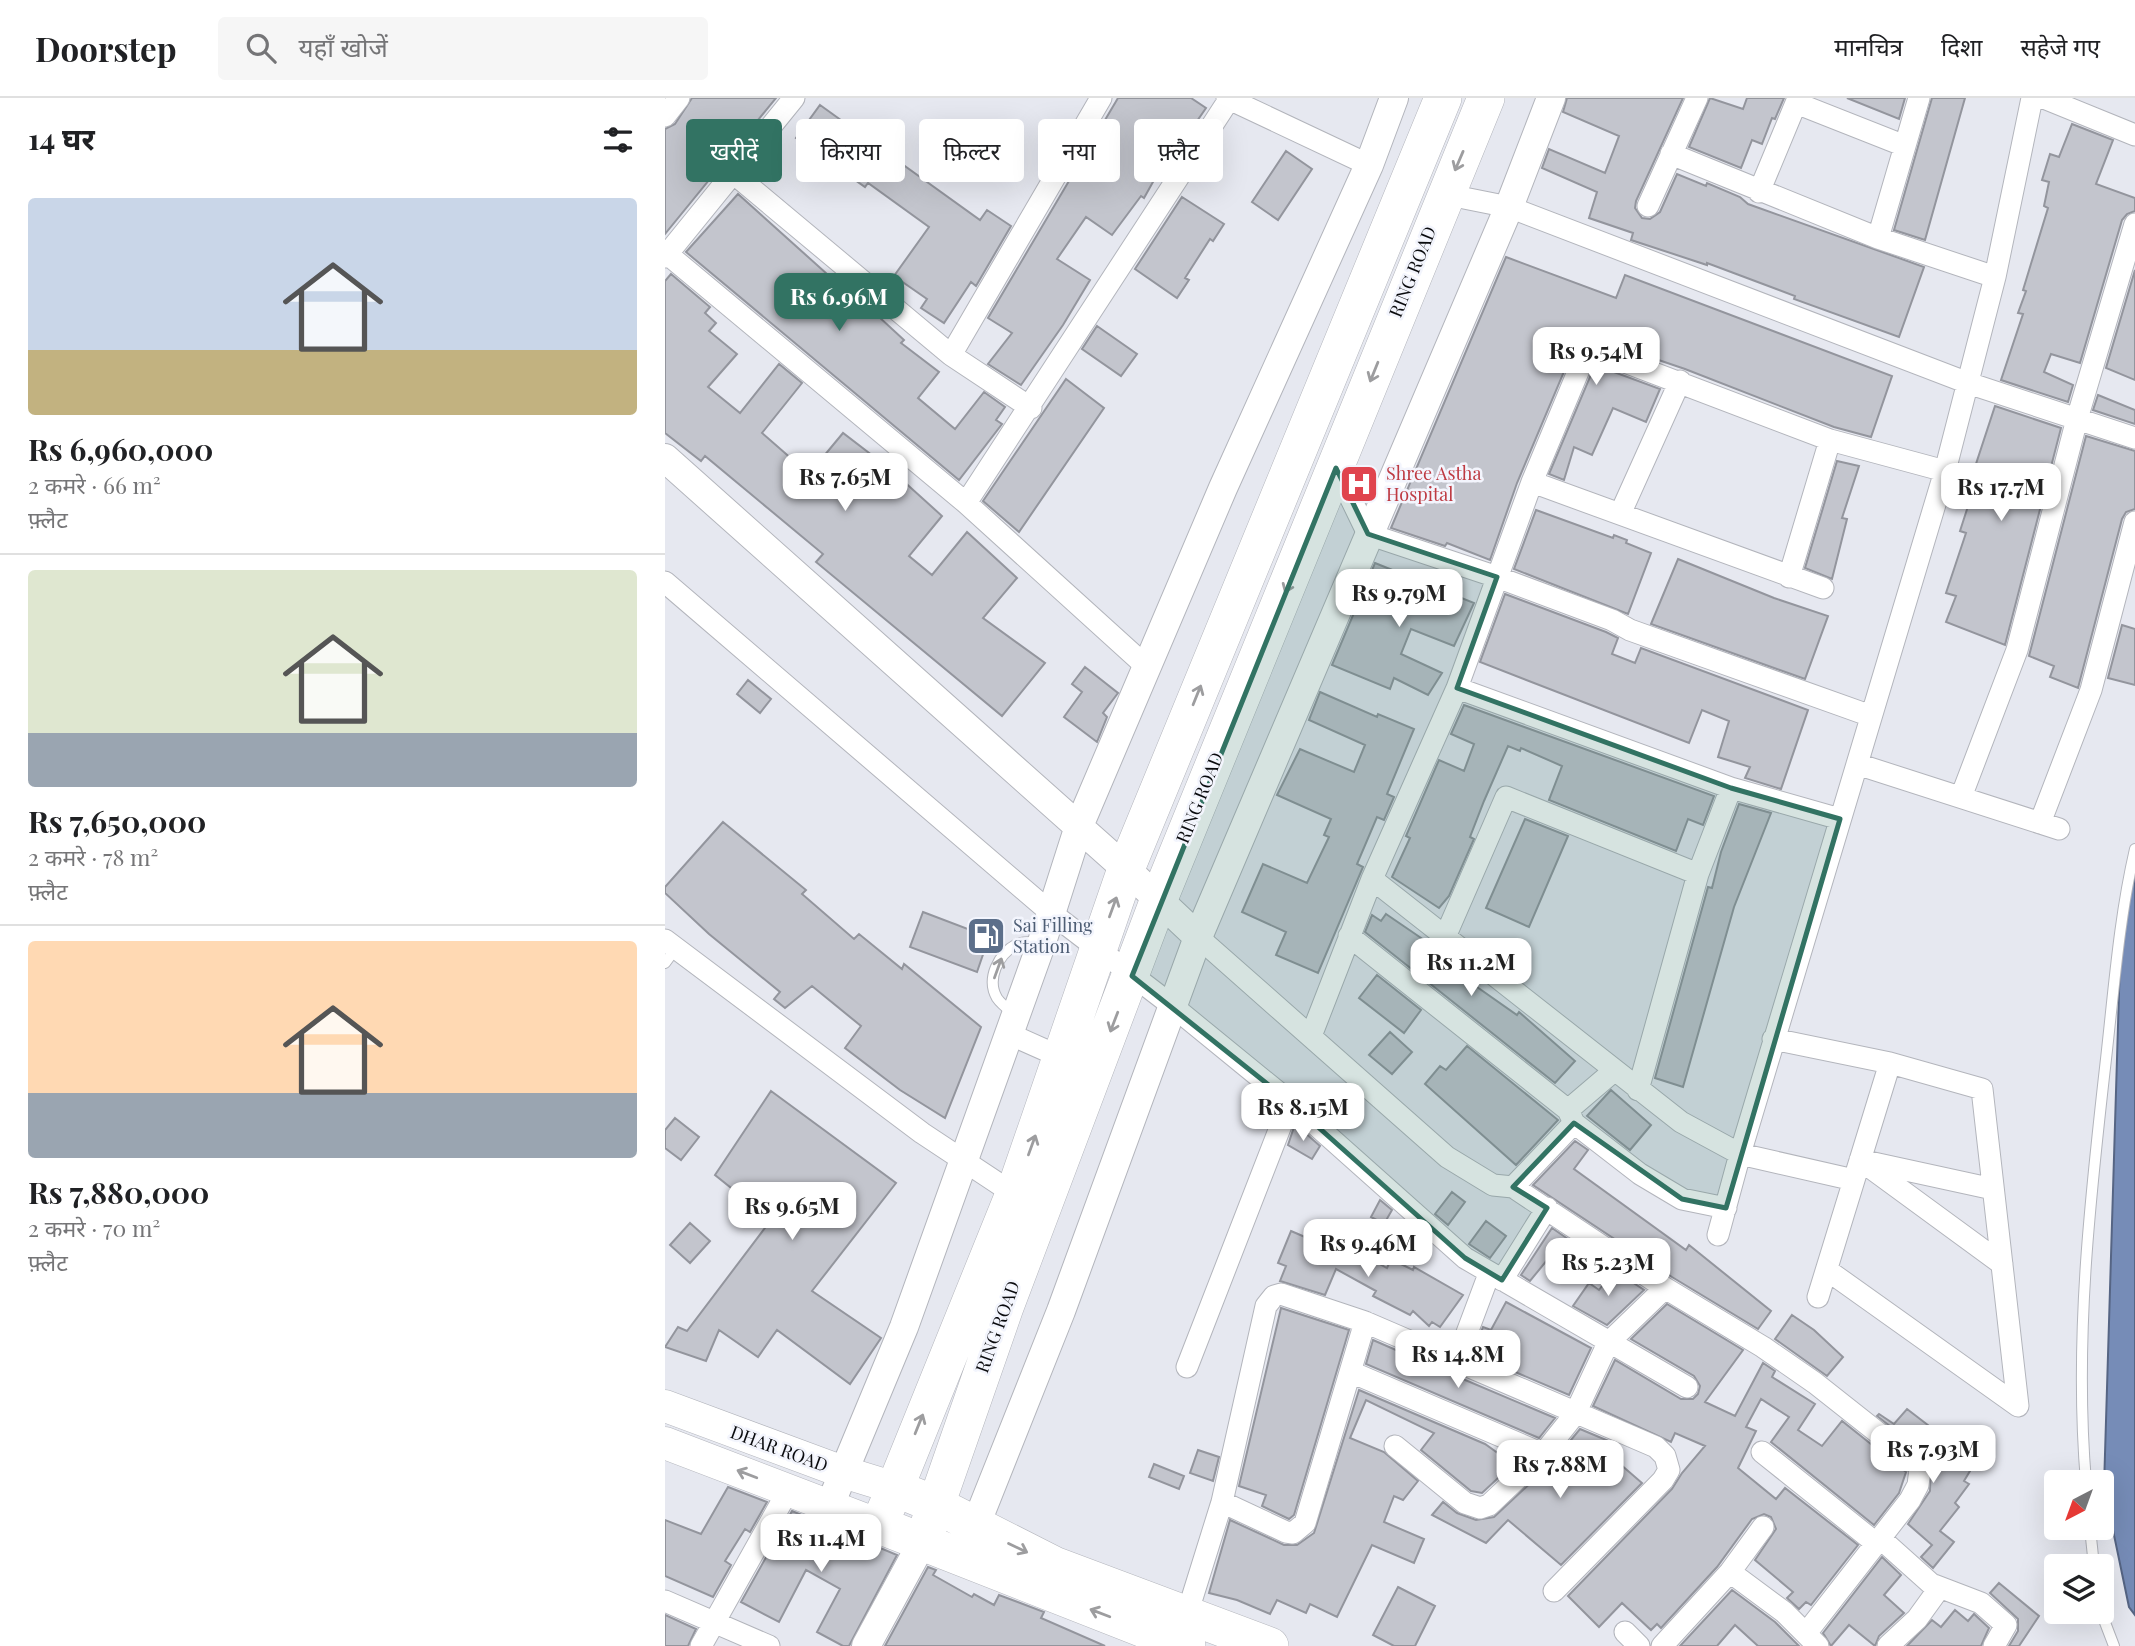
<!DOCTYPE html>
<html lang="hi">
<head>
<meta charset="utf-8">
<style>
	body { margin:0; font-family:"Playfair Display","Noto Sans Devanagari",serif; background:#f6f6f6; color:#202124; height:100vh; display:flex; flex-direction:column; font-size:26px; white-space:nowrap }
	* { box-sizing:border-box; margin:0 }
	p { font-size:23px; color:#757577 }
	.icon { flex:none; width:38px; height:38px; fill:none; stroke:currentColor; stroke-width:2; stroke-linecap:round; stroke-linejoin:round }
	.map { position:relative; flex:1; overflow:hidden }
	.panel { display:flex; flex-direction:column; background:#fff; width:665px }
	.panel>* { flex:none }
	.hud { position:absolute; left:21px; top:21px; width:665px; height:63px; display:flex; gap:14px }
	.needle { width:46px; rotate:221deg }
	.buttons { position:absolute; left:1379px; top:1372px; display:grid; gap:14px }
	.buttons a { display:grid; place-items:center; width:70px; height:70px; border-radius:7px; background:#fff; box-shadow:0 7px 28px #0002; font-size:35px }
	.price { position:absolute; translate:-50% -60px; padding:0 16px; border-radius:14px; background:#fff; color:#222; font-size:23px; line-height:46px; filter:drop-shadow(0 2px 4px #0008) }
	.price::after { content:''; position:absolute; left:50%; top:42px; width:21px; height:16px; margin-left:-10px; background:inherit; clip-path:polygon(0 0,100% 0,50% 100%) }
	.price.selected { background:#327363; color:#fff }
	ul { padding:0; list-style:none }
	li { display:grid; align-content:center; gap:14px; height:371px; padding:0 28px }
	li+li { border-top:2px solid #e0e0e0 }
	li span { display:grid; place-items:center; height:217px; border-radius:7px; color:#555 }
	li>.icon { margin-inline-start:auto }
	span .icon { width:126px; height:126px; fill:#fffc; stroke-width:1 }
	li b { font-size:30px }
	h2 { display:flex; justify-content:space-between; align-items:center; height:84px; padding:0 28px; font-size:30px }
	.tag { padding:0 24px; border-radius:7px; background:#fff; box-shadow:0 7px 28px #0002; font-size:24px; line-height:63px }
	.tag.selected { background:#327363; color:#fff }
	header { display:flex; align-items:center; gap:42px; box-sizing:border-box; height:98px; padding:0 35px; background:#fff; border-bottom:2px solid #e0e0e0 }
	header strong { font-size:33px }
	nav { display:flex; gap:38px; margin-inline-start:auto; font-size:24px }
	.search { width:490px; height:63px; background:#f6f6f6; display:flex; align-items:center; gap:18px; box-sizing:border-box; padding:0 24px; border-radius:7px; color:#757577; font-size:26px }
	main { display:flex; flex:1; min-height:0 }
	.map>svg:first-child { display:block }
	.water { fill:#768cb7; stroke:#566584; stroke-width:2 }
	.building { fill:#c3c5cd; stroke:#93959d; stroke-width:2 }
	.lines { fill:none; stroke-linecap:round; stroke-linejoin:round }
	.lane-casing { stroke:#b3b5bc; stroke-width:12 }
	.street-casing { stroke:#b3b5bc; stroke-width:23 }
	.secondary-casing { stroke:#b3b5bc; stroke-width:30 }
	.primary-casing { stroke:#b3b5bc; stroke-width:33 }
	.highway-casing { stroke:#b3b5bc; stroke-width:38 }
	.lane { stroke:#fff; stroke-width:10 }
	.street { stroke:#fff; stroke-width:21 }
	.secondary { stroke:#fff; stroke-width:28 }
	.primary { stroke:#fff; stroke-width:32 }
	.highway { stroke:#fff; stroke-width:37 }
	.oneway { stroke:#9d9d9f }
	.marked { fill:#327363; fill-opacity:0.2; stroke:#327363; stroke-width:5; stroke-linejoin:round }
	.labels { text-anchor:middle; stroke-width:5; stroke-linejoin:round; paint-order:stroke }
	.street-label { font-size:18px; fill:#0a0b0e; stroke:#f3f5fd }
	.health-label { font-size:18px; fill:#be3a42; stroke:#f3f5fd; text-anchor:start }
	.service-label { font-size:18px; fill:#4e5e75; stroke:#f3f5fd; text-anchor:start }
</style>
</head>
<body>
<header>
<strong>Doorstep</strong>
<div class="search"><svg class="icon" aria-label="search" viewBox="0 0 24 24"><circle cx="10" cy="10" r="6"/><path d="M15 15l6 6"/></svg>यहाँ खोजें</div>
<nav><a>मानचित्र</a><a>दिशा</a><a>सहेजे गए</a></nav>
</header>
<main>
<section class="panel">
<h2>14 घर<svg class="icon" aria-label="filters" viewBox="0 0 24 24"><path d="M4 7h16M4 17h16"/><circle cx="9" cy="7" r="2"/><circle cx="15" cy="17" r="2"/></svg></h2>
<ul>
<li><span style="background:linear-gradient(#c9d6e8 70%,#c2b280 0)"><svg class="icon" aria-label="home" viewBox="0 0 24 24"><path d="M3 11l9-7 9 7M6 9v11h12V9"/></svg></span><div><b>Rs 6,960,000</b><p>2 कमरे · 66 m²</p><p>फ़्लैट</p></div></li>
<li><span style="background:linear-gradient(#dfe7d0 75%,#9aa5b1 0)"><svg class="icon" aria-label="home" viewBox="0 0 24 24"><path d="M3 11l9-7 9 7M6 9v11h12V9"/></svg></span><div><b>Rs 7,650,000</b><p>2 कमरे · 78 m²</p><p>फ़्लैट</p></div></li>
<li><span style="background:linear-gradient(#ffd9b3 70%,#9aa5b1 0)"><svg class="icon" aria-label="home" viewBox="0 0 24 24"><path d="M3 11l9-7 9 7M6 9v11h12V9"/></svg></span><div><b>Rs 7,880,000</b><p>2 कमरे · 70 m²</p><p>फ़्लैट</p></div></li>
</ul>
</section>
<div class="map">
<svg width="1470" height="1548" viewBox="0 0 1470 1548">
	<rect width="100%" height="100%" fill="#e6e8f0"/>
	<!-- water -->
	<path class="water" d="M1470,748V1517L1464,1509L1439,1389L1456,829Z"/>
	<!-- building -->
	<path class="building" d="M27,0H111L0,136V31L10,26Z
		M453,0H526L541,10L521,39L517,37L503,57L479,100L476,98L447,137L421,119L392,161L425,182L398,227L356,287L323,266L347,235L323,220Z
		M902,0H1018L971,103L970,110L977,120L985,121L995,114L1012,76L1041,88L1042,85L1075,99L1083,106L1259,169L1234,239L1129,201L1130,198L1042,165V167L966,142L968,135L924,120L932,94L877,70L884,51L940,75L954,38L898,14Z
		M1045,0L1078,11L1082,0H1119L1110,21L1107,20L1097,46L1087,42L1076,70L1024,49Z
		M1182,0H1240L1234,21Z
		M1267,0H1300L1260,142L1229,132Z
		M155,7L315,122L322,112L346,128L311,188L306,184L279,225L256,210L262,201L229,178L264,129L203,85L200,89L131,40Z
		M1407,26L1448,42L1431,86L1470,100V113L1462,116L1457,122L1415,265L1386,256L1379,274L1408,287L1403,304L1336,282L1358,216L1353,215L1361,193L1358,192L1383,110L1379,108L1384,84L1377,82L1385,56L1394,59Z
		M621,53L647,71L613,122L587,104Z
		M73,96L182,194L200,206L239,242L236,245L274,274L253,300L290,331L319,294L340,309L331,322L337,326L294,382L21,154Z
		M517,99L559,126L548,143L545,141L520,180L524,182L512,200L470,171Z
		M841,159L951,200L960,177L1227,278L1206,339L1169,329L1020,271L920,237L911,245L852,385L825,462L782,445L780,448L726,430Z
		M1470,172V282L1441,270Z
		M6,176L45,209L40,215L51,225L44,233L72,256L43,289L75,315L114,266L137,285L97,335L144,376L178,335L225,371L277,418L244,458L267,477L302,434L352,480L318,520L380,565L337,618L151,464L158,456L40,358L36,363L0,335V183Z
		M432,228L472,256L456,278L417,251Z
		M930,267L995,291L981,324L948,310L927,357L909,349L899,382L884,376Z
		M401,281L439,310L354,434L318,403Z
		M1433,297L1470,312V326L1428,312Z
		M1330,308L1396,330L1340,547L1281,524L1291,498L1281,495L1301,435L1295,433L1314,374L1309,372Z
		M1421,338L1470,353V411L1461,414L1457,421L1413,590L1385,579L1389,568L1364,558Z
		M1172,363L1194,368L1177,420L1182,421L1167,481L1140,470Z
		M871,412L948,440L949,437L962,442L961,445L986,455L963,516L849,471Z
		M1013,461L1109,500L1163,518L1140,581L986,526Z
		M710,465L809,505L789,548L746,531L736,556L777,575L763,597L729,580L725,591L667,567Z
		M840,496L941,534L953,540L947,556L970,565L976,550L1143,612L1116,691L1080,680L1085,669L1053,659L1064,623L1037,612L1024,645L815,564Z
		M1457,527L1470,531V587L1443,580Z
		M420,569L453,595L438,615L442,619L432,644L399,619L417,594L407,586Z
		M83,582L106,601L95,615L72,596Z
		M655,594L712,619L713,616L749,631L722,696L729,699L719,722L712,719L692,766L698,769L653,875L611,857L621,834L577,814L598,766L642,785L664,739L659,737L666,721L612,697L635,651L689,674L700,647L644,622Z
		M799,607L1049,698L1038,727L1023,721L1011,753L884,702L897,668L856,650L855,653L843,648L819,703L805,739L809,741L784,798L774,810L727,779L745,740L741,738L774,662L799,673L809,646L786,636Z
		M1074,706L1106,715L1069,809L1018,989L990,980L1043,789L1047,790L1056,754Z
		M860,721L903,738L864,829L821,810Z
		M58,724L141,792L137,796L189,841L194,836L237,871L239,866L316,929L280,1020L235,992L180,950L196,928L147,888L120,910L109,901L115,894L44,836L0,795V789Z
		M258,814L324,839L312,874L245,849Z
		M721,816L759,842L812,889L852,917L854,914L910,963L890,985L700,834L707,817L716,823Z
		M712,877L756,912L739,935L694,900Z
		M725,934L747,954L727,976L704,957Z
		M802,948L893,1022L851,1067L760,986L775,968L781,972Z
		M946,992L986,1027L965,1052L922,1018Z
		M106,993L231,1085L147,1193L216,1240L185,1286L112,1232L93,1259L54,1232L41,1263L0,1249L13,1229L22,1233L106,1122L50,1077Z
		M10,1020L34,1039L16,1062L0,1050V1032Z
		M630,1026L655,1048L647,1061L623,1047Z
		M910,1043L923,1052L909,1071L1021,1152L1024,1147L1106,1213L1093,1231L1007,1179L868,1087Z
		M787,1094L800,1104L783,1127L770,1116Z
		M715,1102L727,1112L719,1126L706,1119Z
		M821,1123L841,1138L825,1160L804,1146Z
		M25,1125L45,1143L25,1165L5,1147Z
		M887,1130L926,1157L912,1175L887,1156L865,1183L856,1177Z
		M626,1133L691,1161L695,1155L722,1170L726,1161L748,1172L749,1169L798,1197L775,1229L767,1224L764,1228L748,1213L745,1217L708,1198L711,1193L671,1171L660,1197L615,1183L621,1168L613,1165Z
		M949,1172L979,1192L942,1227L908,1208L924,1185L934,1192Z
		M841,1204L926,1250L904,1297L808,1256L818,1229L826,1232Z
		M1002,1206L1078,1252L1040,1304L1070,1318L1098,1265L1110,1273L1107,1279L1150,1306L1133,1332L1157,1348L1177,1323L1241,1374L1234,1395L1209,1427L1106,1344L1124,1319L1096,1301L1081,1329L1091,1333L1073,1370L1111,1401L1120,1390L1193,1447L1146,1507L1141,1504L1134,1511L1122,1500L1128,1494L1090,1462L1111,1431L1106,1419L1099,1416L1087,1421L1052,1469L996,1530L992,1526L986,1532L957,1505L934,1529L903,1498L1007,1391L1017,1375L1040,1348L1010,1335L1006,1344L928,1308L950,1262L1016,1301H1028L1033,1296L1035,1288L1029,1278L966,1241Z
		M616,1210L684,1232L629,1417L624,1421L597,1408L601,1397L574,1388Z
		M1127,1217L1149,1232L1178,1259L1162,1278L1110,1241Z
		M708,1242L786,1276L890,1320L874,1340L701,1266Z
		M694,1292L820,1346L848,1366L817,1395L806,1393L756,1352L769,1335L701,1302L685,1340L719,1354L753,1383L738,1402L729,1398L719,1424L759,1441L749,1465L707,1447L672,1519L645,1506L641,1515L612,1502L605,1516L572,1502L544,1495L565,1422L619,1447H632L649,1435Z
		M1242,1311L1281,1341L1274,1352L1305,1373L1299,1383L1304,1386L1290,1405L1294,1409L1275,1433L1289,1444L1268,1470L1256,1459L1267,1447L1243,1426L1265,1393L1266,1364L1258,1354L1212,1318L1214,1316L1229,1326Z
		M915,1331L946,1344L940,1353L977,1385L896,1467L843,1422L821,1445L767,1417L778,1404L792,1415L811,1422L829,1419L887,1365Z
		M533,1352L554,1359L548,1383L525,1375Z
		M489,1366L519,1378L514,1391L484,1379Z
		M63,1389L102,1404L85,1434L80,1431L60,1463L66,1467L48,1499L0,1478V1422L36,1436Z
		M127,1413L232,1457L184,1548H178L152,1534L175,1491L141,1472L114,1524L76,1504Z
		M1217,1459L1236,1477L1219,1497L1239,1515L1214,1538L1210,1548L1184,1527L1166,1548L1158,1535Z
		M263,1469L271,1472L268,1477L307,1499L309,1496L329,1507L334,1497L379,1514L376,1520L440,1548H220Z
		M1334,1485L1374,1518L1354,1548H1344L1353,1533V1521L1325,1495Z
		M733,1489L770,1508L750,1548H729L708,1537Z
		M1067,1492L1110,1524L1134,1548H1093L1070,1527L1052,1548H1015Z
		M1290,1512L1303,1523L1309,1516L1324,1530L1316,1548H1242L1267,1522L1276,1529Z
		M0,1517L31,1531L23,1548H0Z"/>
	<g class="lines">
		<!-- lane casing -->
		<g class="lane-casing">
			<path id="lane" d="M0,865L11,850
				M349,916C344,912 336,906 332,900C321,881 333,856 352,846C358,843 367,844 374,844
				M1421,1384C1409,1243 1425,1101 1441,961C1449,890 1454,820 1470,751
				M1425,1430L1429,1468
				M1436,1514L1449,1548"/>
		</g>
		<!-- street casing -->
		<g class="street-casing">
			<path id="street" d="M562,0L704,67
				M1379,0L1470,37
				M0,18L14,0
				M1006,56L1213,140L1330,179
				M68,75L286,257
				M1094,94L1131,5L1240,48
				M779,96L844,109L1303,285L1470,340
				M983,108L1032,0
				M1213,140L1254,0
				M0,154L301,405L483,570
				M0,159L129,0
				M366,310L286,257L436,0
				M671,370L703,436L832,479L947,522L965,532L1206,618
				M867,384L1158,490
				M301,405L565,0
				M956,414L1015,283
				M1124,479L1165,342
				M0,484L385,814L505,906L625,1004L800,1160L1022,1289
				M792,590L1066,690L1175,721
				M1192,666L1394,731
				M1296,699L1352,552L1412,321L1470,126
				M1375,725L1426,592L1470,424
				M707,781L1016,1024L1075,1056L1280,373L1330,179L1367,0
				M684,838L903,1012
				M533,839L782,1059L828,1087L848,1089L1000,1190L1098,1249L1150,1285L1250,1364L1255,1371L1253,1387L1245,1402L1142,1534
				M780,839L841,699L1033,776
				M0,842L257,1035L349,1096
				M344,936L398,960
				M646,938L707,781L792,590L867,384L923,250L1165,342L1280,373
				M1108,941L1225,965
				M973,992L1033,776L1066,690
				M909,1025L975,1076L1017,1101L1061,1110
				M1195,1062L1337,1166
				M1204,1064L1328,1091
				M848,1089L909,1025L903,1012L950,972
				M1053,1137L1075,1056L1189,1082
				M837,1182L882,1110
				M1153,1199L1225,965L1317,991L1353,1308L1162,1172
				M791,1264L824,1176
				M522,1269L625,1004
				M686,1274L878,1356
				M730,1348L800,1405L815,1410L824,1407L878,1356L910,1316L943,1245L1000,1190
				M1097,1354L1212,1446
				M557,1404L621,1434L628,1435L640,1425L700,1224
				M1216,1441L1273,1492L1252,1521L1223,1548
				M1065,1474L1119,1514L1153,1548
				M1269,1487L1316,1505L1341,1527L1329,1548
				M0,1503L104,1548
				M519,1526L557,1404L601,1208L609,1198L616,1196L700,1224L991,1349L1000,1358L1004,1372L998,1382L889,1493
				M960,1534L974,1548
				M36,1548L124,1391
				M997,1548L1065,1474L1098,1429"/>
		</g>
		<!-- secondary casing -->
		<g class="secondary-casing">
			<path id="secondary" d="M0,360L461,771L533,839
				M165,1407L239,1229L377,844L414,728L558,390L704,67L729,0
				M310,1429L396,1213L533,839L844,109L886,0
				M201,1548L258,1443"/>
		</g>
		<!-- primary casing -->
		<g class="primary-casing">
			<path id="primary" d="M0,1308L178,1374L230,1390
				M0,1345L214,1427"/>
		</g>
		<!-- highway casing -->
		<g class="highway-casing">
			<path id="highway" d="M230,1390L349,1096L461,771L778,0
				M258,1443L271,1407L230,1390L214,1427L522,1548
				M605,1548L389,1467L271,1407L340,1209L494,801L821,0"/>
		</g>
		<!-- lane -->
		<use href="#lane" class="lane"/>
		<!-- street -->
		<use href="#street" class="street"/>
		<!-- secondary -->
		<use href="#secondary" class="secondary"/>
		<!-- primary -->
		<use href="#primary" class="primary"/>
		<!-- highway -->
		<use href="#highway" class="highway"/>
	</g>
	<!-- one-way arrows -->
	<defs><path id="oneway-shaft" d="M-6 0H5M1.5-3L5.5 0L1.5 3" fill="none" stroke-width="1.6" stroke-linecap="round" stroke-linejoin="round" transform="scale(1.75)"/></defs>
	<g class="oneway">
		<use href="#oneway-shaft" transform="translate(794 63) rotate(113)"/>
		<use href="#oneway-shaft" transform="translate(709 274) rotate(112)"/>
		<use href="#oneway-shaft" transform="translate(624 485) rotate(112)"/>
		<use href="#oneway-shaft" transform="translate(532 597) rotate(-68)"/>
		<use href="#oneway-shaft" transform="translate(448 809) rotate(-70)"/>
		<use href="#oneway-shaft" transform="translate(333 870) rotate(-70)"/>
		<use href="#oneway-shaft" transform="translate(449 924) rotate(111)"/>
		<use href="#oneway-shaft" transform="translate(367 1047) rotate(-70)"/>
		<use href="#oneway-shaft" transform="translate(254 1326) rotate(-68)"/>
		<use href="#oneway-shaft" transform="translate(82 1376) rotate(-159)"/>
		<use href="#oneway-shaft" transform="translate(353 1450) rotate(26)"/>
		<use href="#oneway-shaft" transform="translate(435 1515) rotate(-159)"/>
	</g>
	<!-- marked area -->
	<path class="marked" d="M671,370L703,436L832,479L792,590L1066,690L1175,721L1061,1110L1017,1101L909,1025L848,1089L882,1110L837,1182L800,1160L625,1004L467,878Z"/>
	<!-- icons -->
	<defs>
		<g id="hospital-square" transform="scale(2.0125)"><rect x="-9" y="-9" width="18" height="18" rx="4" fill="#e0444e" stroke="#f3f5fd"/><path d="M-5-5h3v3.5h4V-5h3V5h-3V1.5h-4V5h-3Z" fill="#fff"/></g>
		<g id="fuel-square" transform="scale(2.0125)"><rect x="-9" y="-9" width="18" height="18" rx="4" fill="#5c6f8a" stroke="#f3f5fd"/><path d="M-5.5-6h7V0h2V4h1.3V-2.5L3-4.5l.8-.8L6-3V5H2.5V1h-1V6h-7ZM-4.2-4.7v3.2H.2V-4.7Z" fill="#fff"/></g>
	</defs>
	<g fill-rule="evenodd">
		<use href="#hospital-square" x="694" y="386"/>
		<use href="#fuel-square" x="321" y="838"/>
	</g>
	<g class="labels">
		<!-- street labels -->
		<g class="street-label">
			<text transform="translate(748 174) rotate(-68)" y="6">RING ROAD</text>
			<text transform="translate(535 700) rotate(-68)" y="6">RING ROAD</text>
			<text transform="translate(333 1229) rotate(-70)" y="6">RING ROAD</text>
			<text transform="translate(114 1351) rotate(20)" y="6">DHAR ROAD</text>
		</g>
		<!-- health labels -->
		<g class="health-label">
			<text x="721" y="382">Shree Astha<tspan x="721" dy="21">Hospital</tspan></text>
		</g>
		<!-- service labels -->
		<g class="service-label">
			<text x="348" y="834">Sai Filling<tspan x="348" dy="21">Station</tspan></text>
		</g>
	</g>
</svg>
<div class="buttons">
<a><svg class="needle" viewBox="-14 -14 28 28"><path d="M0-13l5 13h-10z" fill="#e53935"/><path d="M0 13l5-13h-10z" fill="#757577"/></svg></a>
<a><svg class="icon" aria-label="layers" viewBox="0 0 24 24"><path d="M12 4l9 5-9 5-9-5zM3 14l9 5 9-5"/></svg></a>
</div>
<b class="price selected" style="left:174px;top:235px">Rs 6.96M</b>
<b class="price" style="left:931px;top:289px">Rs 9.54M</b>
<b class="price" style="left:180px;top:415px">Rs 7.65M</b>
<b class="price" style="left:1336px;top:425px">Rs 17.7M</b>
<b class="price" style="left:734px;top:531px">Rs 9.79M</b>
<b class="price" style="left:806px;top:900px">Rs 11.2M</b>
<b class="price" style="left:638px;top:1045px">Rs 8.15M</b>
<b class="price" style="left:127px;top:1144px">Rs 9.65M</b>
<b class="price" style="left:703px;top:1181px">Rs 9.46M</b>
<b class="price" style="left:943px;top:1200px">Rs 5.23M</b>
<b class="price" style="left:793px;top:1292px">Rs 14.8M</b>
<b class="price" style="left:1268px;top:1387px">Rs 7.93M</b>
<b class="price" style="left:895px;top:1402px">Rs 7.88M</b>
<b class="price" style="left:156px;top:1476px">Rs 11.4M</b>
<div class="hud">
<a class="tag selected">खरीदें</a>
<a class="tag">किराया</a>
<a class="tag">फ़िल्टर</a>
<a class="tag">नया</a>
<a class="tag">फ़्लैट</a>
</div>
</div>
</main>
</body>
</html>
